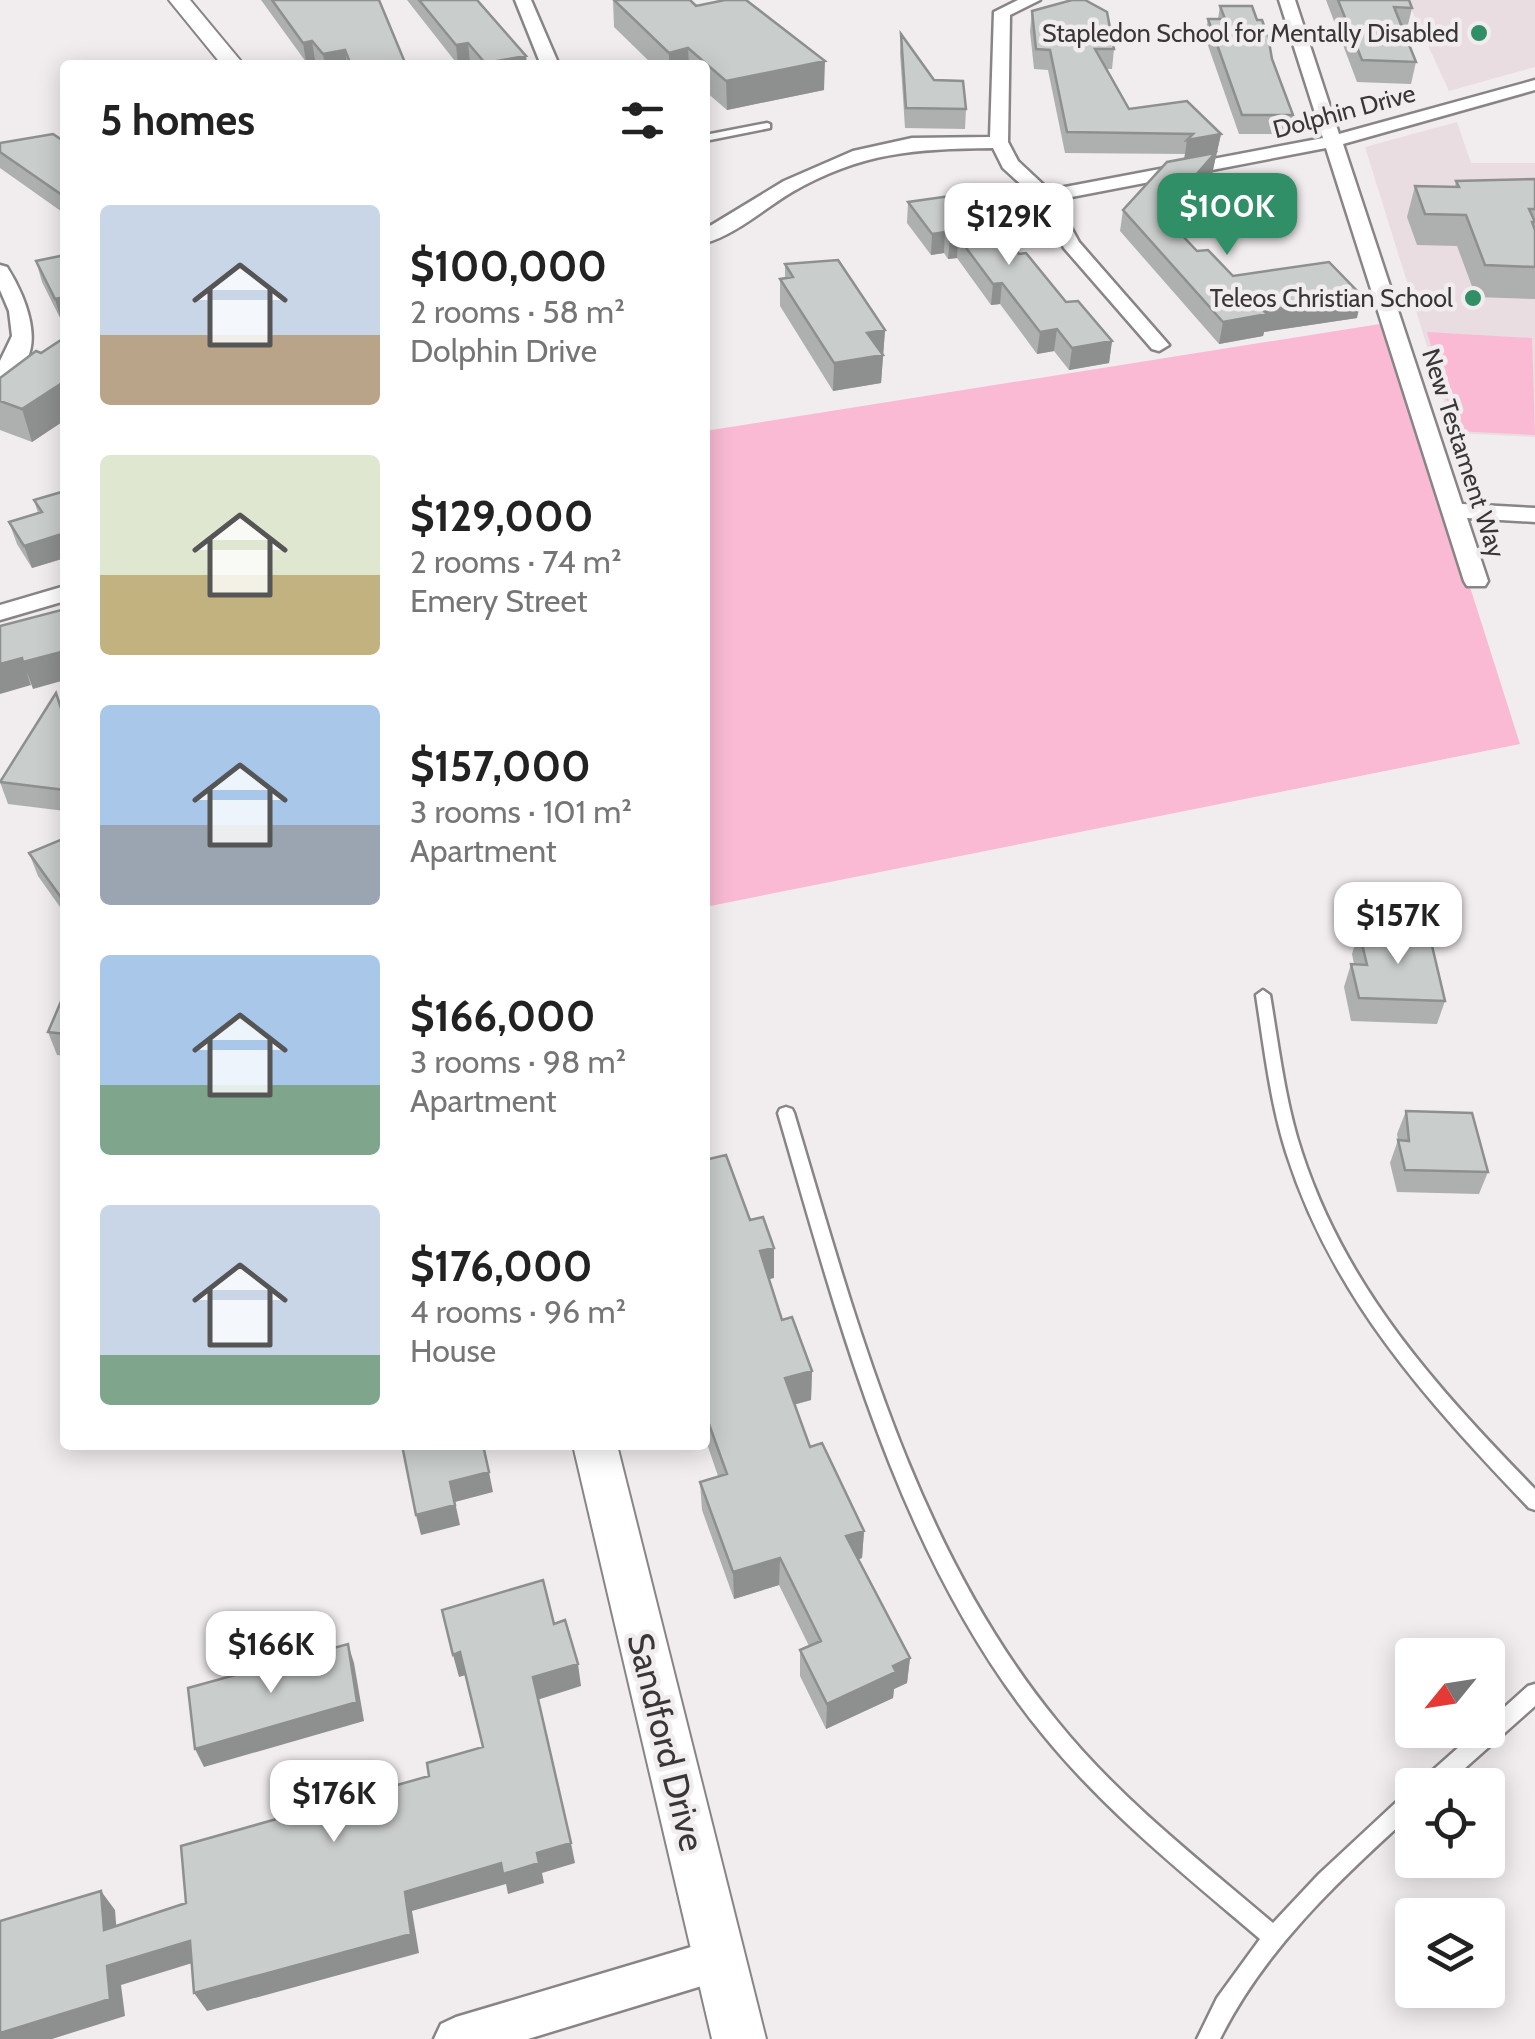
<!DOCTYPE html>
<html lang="en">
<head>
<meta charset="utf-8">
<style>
	body { margin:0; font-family:Cabin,sans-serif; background:#f6f6f6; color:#222; height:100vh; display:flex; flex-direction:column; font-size:38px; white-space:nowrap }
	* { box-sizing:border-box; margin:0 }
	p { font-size:32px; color:#767676 }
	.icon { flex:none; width:55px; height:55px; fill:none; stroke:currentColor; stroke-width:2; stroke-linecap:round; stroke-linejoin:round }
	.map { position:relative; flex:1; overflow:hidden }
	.panel { position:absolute; left:60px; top:60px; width:650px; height:1390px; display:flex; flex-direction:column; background:#fff; border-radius:10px; box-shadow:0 5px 25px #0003 }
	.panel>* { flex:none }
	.needle { width:65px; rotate:240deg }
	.controls { position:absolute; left:1395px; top:1638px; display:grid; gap:20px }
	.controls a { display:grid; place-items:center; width:110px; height:110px; border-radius:10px; background:#fff; box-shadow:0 5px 25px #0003; font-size:50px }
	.price { position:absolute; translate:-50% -85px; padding:0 22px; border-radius:20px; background:#fff; color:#222; font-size:32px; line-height:65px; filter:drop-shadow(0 2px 5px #0008) }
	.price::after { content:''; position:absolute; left:50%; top:60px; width:30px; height:22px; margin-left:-15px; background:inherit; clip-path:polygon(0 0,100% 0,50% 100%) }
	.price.active { background:#318f67; color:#fff }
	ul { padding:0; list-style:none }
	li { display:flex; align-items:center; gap:30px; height:250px; padding:0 40px }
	li span { display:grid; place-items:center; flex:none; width:280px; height:200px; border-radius:10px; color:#555 }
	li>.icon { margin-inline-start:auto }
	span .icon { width:120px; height:120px; fill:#fffc; stroke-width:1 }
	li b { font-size:42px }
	h2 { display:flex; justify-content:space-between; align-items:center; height:120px; padding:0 40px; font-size:42px }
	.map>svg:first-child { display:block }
	.built { fill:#eadde2 }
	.green { fill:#fabad3 }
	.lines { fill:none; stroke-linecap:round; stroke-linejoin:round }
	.service-casing { stroke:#898586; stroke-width:5 }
	.minor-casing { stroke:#898586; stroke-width:5 }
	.tertiary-casing { stroke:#898586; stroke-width:4 }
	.service { fill:#fff; fill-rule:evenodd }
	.minor { fill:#fff; fill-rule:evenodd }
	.tertiary { fill:#fff; fill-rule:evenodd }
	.wall { fill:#adb0af }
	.shaded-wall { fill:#8d908e }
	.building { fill:#c9cdcb; stroke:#8d908e; stroke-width:2.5 }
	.poi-dot { fill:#318f67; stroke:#f1ecee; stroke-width:4 }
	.labels { text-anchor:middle; stroke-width:9; stroke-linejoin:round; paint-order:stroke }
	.far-poi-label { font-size:25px; fill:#383637; stroke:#f1ecee; text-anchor:end }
	.far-street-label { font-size:25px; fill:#383637; stroke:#f1ecee }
	.near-street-label { font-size:35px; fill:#383637; stroke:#f1ecee }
</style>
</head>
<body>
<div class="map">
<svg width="1535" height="2039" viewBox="0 0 1535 2039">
	<rect width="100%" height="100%" fill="#f1ecee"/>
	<!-- built -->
	<path class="built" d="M1407,0H1535V67L1449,91Z
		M1457,122L1471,163H1535V437L1454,433L1365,147Z"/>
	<!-- green -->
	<path class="green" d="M1386,323L1520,744L705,907V431Z
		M1427,332L1532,338L1535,435L1456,431Z"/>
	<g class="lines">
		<!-- service casing -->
		<g class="service-casing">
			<path id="service" d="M767,123L770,124V128L705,141V135Z
				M1263,990L1270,995C1279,1048 1285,1102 1302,1153C1347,1290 1437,1388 1535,1489V1510L1529,1508C1426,1400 1332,1297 1286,1152C1270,1101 1264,1047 1256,995Z
				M786,1107L792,1109L794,1113C857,1324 915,1548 1057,1721C1119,1798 1198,1859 1273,1923L1319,1874L1405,1794L1412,1791V1814C1338,1881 1265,1949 1220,2039H1197L1217,1998L1260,1939C1185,1875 1107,1813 1044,1736C899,1560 841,1328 778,1113L780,1109Z
				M1535,1684V1706L1446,1785H1421L1424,1778L1478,1730H1488V1722L1528,1686Z"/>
		</g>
		<!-- minor casing -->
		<g class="minor-casing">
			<path id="minor" d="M515,0H531L559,65H541Z
				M1018,0H1040L1010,15L1008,142L1018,161L1049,190L1323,138L1279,0H1295L1339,134L1535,80V90L1343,144L1462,504L1535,508V522L1467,518L1488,581L1485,586H1467L1464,581L1326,148L1056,200L1079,242L1169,345L1159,351L1152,349L1064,248L1037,199L1003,168L993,148C914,149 862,152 792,192C765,208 735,235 705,243V229L784,181L853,151L912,138L990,137L994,12Z
				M0,265L7,267C27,298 54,364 0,379V361L12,336L9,311L0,290Z
				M65,586V601L0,620V605Z
				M718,1939L733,1945L739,1960L733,1975L718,1981L528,2039H434L441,2024L456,2017Z"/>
		</g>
		<!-- tertiary casing -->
		<g class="tertiary-casing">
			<path id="tertiary" d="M169,0H190L244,65H222Z
				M573,1445H617L766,2039H712Z"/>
		</g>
		<!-- service -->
		<use href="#service" class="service"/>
		<!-- minor -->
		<use href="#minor" class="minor"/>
		<!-- tertiary -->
		<use href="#tertiary" class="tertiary"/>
	</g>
	<!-- wall -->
	<path class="wall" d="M261,0H379L406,65H319L315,60L306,62Z
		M407,0H477L526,56L527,65H472L470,63L458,65Z
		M613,0H690L824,90L727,110L705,91V65H653L614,27Z
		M1326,0H1409L1412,8L1407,29H1403L1416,62L1411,84L1357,82Z
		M1220,6L1272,59L1293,115L1290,134H1239L1205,37L1208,19H1218Z
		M1032,11L1114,49L1112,69H1106L1129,109L1221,134L1212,174L1170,222L1197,251L1233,276L1357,318L1264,332L1263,336L1219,344L1120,231L1123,210L1184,159L1185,154L1065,153L1048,70L1034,69L1030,31Z
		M901,34L934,80L966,109L965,129L905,128L900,53Z
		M65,142V214L0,168V143Z
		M1535,179V299L1476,297L1457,246L1417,245L1407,217L1415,186L1455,187L1456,181Z
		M908,202L1019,254L1066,302L1112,341L1109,363L1069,370L1054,351L1037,354L1000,304L991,305L957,258L948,259L944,253L931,255L907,223Z
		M65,255L61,320L42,282L36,261Z
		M785,264L885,330L881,383L833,391L780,306V279L785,278Z
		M65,342V420L32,442L0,430V378L41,353Z
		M65,491V558L32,568L17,544L9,522L38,513L34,500Z
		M65,720V811L8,804L0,782Z
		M65,838V914L38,876L29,853Z
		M1359,931L1445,1001L1437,1024L1351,1021L1344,987L1351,964H1354L1352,954Z
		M65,992V1056L57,1055L48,1032Z
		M1406,1111L1488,1172L1479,1194L1397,1192L1390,1163L1398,1140L1397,1134Z
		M705,1146L709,1159L750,1220L774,1248V1278L769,1279L782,1320L812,1371L811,1400L794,1405L810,1447L864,1531L862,1558L858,1559L910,1658L907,1683L894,1689L893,1698L826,1729L800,1676V1650L809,1646L779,1585L734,1599L702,1510L700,1482L718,1476L705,1438Z"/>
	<!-- shaded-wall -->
	<path class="shaded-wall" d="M312,41L315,60L306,62L303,43Z
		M468,43L470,63L458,65L456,45Z
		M688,48L689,65H669V53Z
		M345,50L347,65H325L323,54Z
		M526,56L527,65H485V63Z
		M825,61L824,90L727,110L726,81Z
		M1221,134L1212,174L1159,235L1162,214L1184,161L1187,140Z
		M945,232L944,253L931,255L932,234Z
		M958,237L957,258L948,259L950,238Z
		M1002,283L1000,304L991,305L993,284Z
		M1362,296L1357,318L1264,332L1263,336L1219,344L1223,322L1264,311Z
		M65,297V319L61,320L55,299Z
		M1057,329L1054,351L1037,354L1040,332Z
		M885,330L881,383L833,391L834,363L867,333Z
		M1112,341L1109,363L1069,370L1072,348Z
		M65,381V420L32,442L22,409Z
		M65,533V558L32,568L24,546Z
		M65,651V680L33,689L23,662Z
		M22,658L31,685L0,694V664Z
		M774,1248V1278L760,1281V1251Z
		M812,1371L811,1400L784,1407L785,1378Z
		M489,1472L493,1492L455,1502L460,1525L421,1535L416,1515L450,1482Z
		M864,1531L862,1558L845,1564L846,1536Z
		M780,1558L779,1585L734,1599L733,1572Z
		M348,1644L354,1663L364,1721L204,1767L195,1749Z
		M460,1652L466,1675L459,1677L453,1655Z
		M910,1658L907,1683L894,1689L893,1698L826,1729L827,1704L893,1666Z
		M578,1664L581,1686L537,1700L533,1677Z
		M571,1843L575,1863L542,1873L544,1883L508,1894L506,1884L412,1911L419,1953L207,2011L194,1993L405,1892Z
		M101,1891L115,1910L118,1948L104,1930Z
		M190,1941L202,1960L121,1985L125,2016L52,2039H0V2033L107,1966Z"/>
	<!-- building -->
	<path class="building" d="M272,0H379L406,65H351L345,50L323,54L312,41L303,43Z
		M419,0H477L526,56L485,63L468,43L456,45Z
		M614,0H690L696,6L725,0H746L825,61L726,81L688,48L669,53Z
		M1072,0H1085L1107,12L1114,49H1095L1129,109L1187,101L1221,134L1187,140L1193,134L1067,132L1050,50L1036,49L1032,11Z
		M1338,0H1409L1412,8L1394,7L1416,62L1362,60Z
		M1220,6H1252L1257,20H1262L1268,36L1272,59L1293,115H1242L1208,19H1225Z
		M901,34L934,80L963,81L966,109L906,108Z
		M53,134L65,142V197L0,152V143Z
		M1215,153L1162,214L1197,251L1208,250L1233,276L1329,262L1362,296L1264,311L1267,314L1223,322L1123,210L1167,162Z
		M1535,179V209H1529L1535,222H1532L1535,230V267L1485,265L1466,215L1425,214L1415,186L1459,187L1456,181Z
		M971,193L1019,254L1026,253L1066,302L1078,301L1112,341L1072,348L1057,329L1040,332L1002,283L993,284L958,237L950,238L945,232L932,234L908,202Z
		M65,255V297L55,299L36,261Z
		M838,260L885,330L867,333L883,355L834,363L780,279L793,277L785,264Z
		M61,340L65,342V381L22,409L0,401V378L36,351L41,353Z
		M65,491V533L24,546L9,522L42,512L34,500Z
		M65,609V651L23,662L22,658L0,664V626Z
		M56,693L65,720V742L62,747L65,748V790L0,782Z
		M65,838V903L29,853Z
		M1359,931L1429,933L1445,1001L1359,998L1351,964L1367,965Z
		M65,992V1034L48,1032Z
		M1406,1111L1472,1113L1488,1172L1405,1170L1398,1140L1409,1141Z
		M705,1146L709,1159L726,1155L750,1220L763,1217L774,1248L760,1251L782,1320L792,1317L812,1371L785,1378L810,1447L822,1443L864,1531L846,1536L910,1658L893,1666L896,1672L827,1704L800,1650L821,1641L780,1558L733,1572L700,1482L727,1474L705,1413Z
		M402,1445H483L489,1472L450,1482L455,1505L416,1515Z
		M543,1580L554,1624L565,1620L578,1664L533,1677L571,1843L537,1853L539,1863L503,1874L501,1863L405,1892L411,1934L194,1993L190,1941L107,1966L110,1999L0,2033V1921L101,1891L104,1930L186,1903L181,1846L429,1776L427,1763L483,1747L460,1652L453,1655L442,1610Z
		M348,1644L357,1702L195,1749L188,1688Z"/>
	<!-- markers -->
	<g class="poi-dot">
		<circle cx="1479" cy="33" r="10"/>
		<circle cx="1473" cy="298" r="10"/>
	</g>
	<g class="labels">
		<!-- far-poi labels -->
		<g class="far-poi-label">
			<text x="1459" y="42">Stapledon School for Mentally Disabled</text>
			<text x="1453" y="307">Teleos Christian School</text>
		</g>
		<!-- far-street labels -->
		<g class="far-street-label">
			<text transform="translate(1344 111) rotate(-15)" y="9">Dolphin Drive</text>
			<text transform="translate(1464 453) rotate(72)" y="9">New Testament Way</text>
		</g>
		<!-- near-street labels -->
		<g class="near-street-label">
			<text transform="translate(666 1742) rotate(76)" y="12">Sandford Drive</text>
		</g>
	</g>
</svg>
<div class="controls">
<a><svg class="needle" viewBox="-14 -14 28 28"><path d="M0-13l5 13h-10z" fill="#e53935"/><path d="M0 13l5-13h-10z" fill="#767676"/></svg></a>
<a><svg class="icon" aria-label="locate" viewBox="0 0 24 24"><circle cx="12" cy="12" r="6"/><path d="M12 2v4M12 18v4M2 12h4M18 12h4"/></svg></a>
<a><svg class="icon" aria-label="layers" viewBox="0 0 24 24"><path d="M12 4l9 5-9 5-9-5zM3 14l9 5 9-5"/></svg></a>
</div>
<b class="price active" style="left:1227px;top:258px">$100K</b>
<b class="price" style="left:1009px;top:268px">$129K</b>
<b class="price" style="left:1398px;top:967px">$157K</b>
<b class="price" style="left:271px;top:1696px">$166K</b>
<b class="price" style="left:334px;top:1845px">$176K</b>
<section class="panel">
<h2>5 homes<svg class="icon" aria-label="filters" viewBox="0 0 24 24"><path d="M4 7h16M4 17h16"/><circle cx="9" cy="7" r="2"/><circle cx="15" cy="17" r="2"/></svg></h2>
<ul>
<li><span style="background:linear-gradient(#c9d6e8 65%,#b9a48a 0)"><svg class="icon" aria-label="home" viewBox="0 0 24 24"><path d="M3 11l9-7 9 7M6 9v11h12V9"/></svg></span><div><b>$100,000</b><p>2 rooms · 58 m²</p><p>Dolphin Drive</p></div></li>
<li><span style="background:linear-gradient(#dfe7d0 60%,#c2b280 0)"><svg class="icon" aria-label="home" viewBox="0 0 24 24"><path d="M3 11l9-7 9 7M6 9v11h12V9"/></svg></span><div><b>$129,000</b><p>2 rooms · 74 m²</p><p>Emery Street</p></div></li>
<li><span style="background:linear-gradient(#a9c7e8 60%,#9aa5b1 0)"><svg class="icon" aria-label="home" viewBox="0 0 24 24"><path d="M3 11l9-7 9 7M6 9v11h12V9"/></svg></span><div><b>$157,000</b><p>3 rooms · 101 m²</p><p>Apartment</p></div></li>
<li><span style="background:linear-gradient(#a9c7e8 65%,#7fa58c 0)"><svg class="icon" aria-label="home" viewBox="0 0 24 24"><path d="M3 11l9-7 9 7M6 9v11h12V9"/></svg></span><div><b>$166,000</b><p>3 rooms · 98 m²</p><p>Apartment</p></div></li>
<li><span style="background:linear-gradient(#c9d6e8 75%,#7fa58c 0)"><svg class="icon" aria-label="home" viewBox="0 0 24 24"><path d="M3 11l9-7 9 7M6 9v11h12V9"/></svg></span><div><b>$176,000</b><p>4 rooms · 96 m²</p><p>House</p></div></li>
</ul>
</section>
</div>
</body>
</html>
